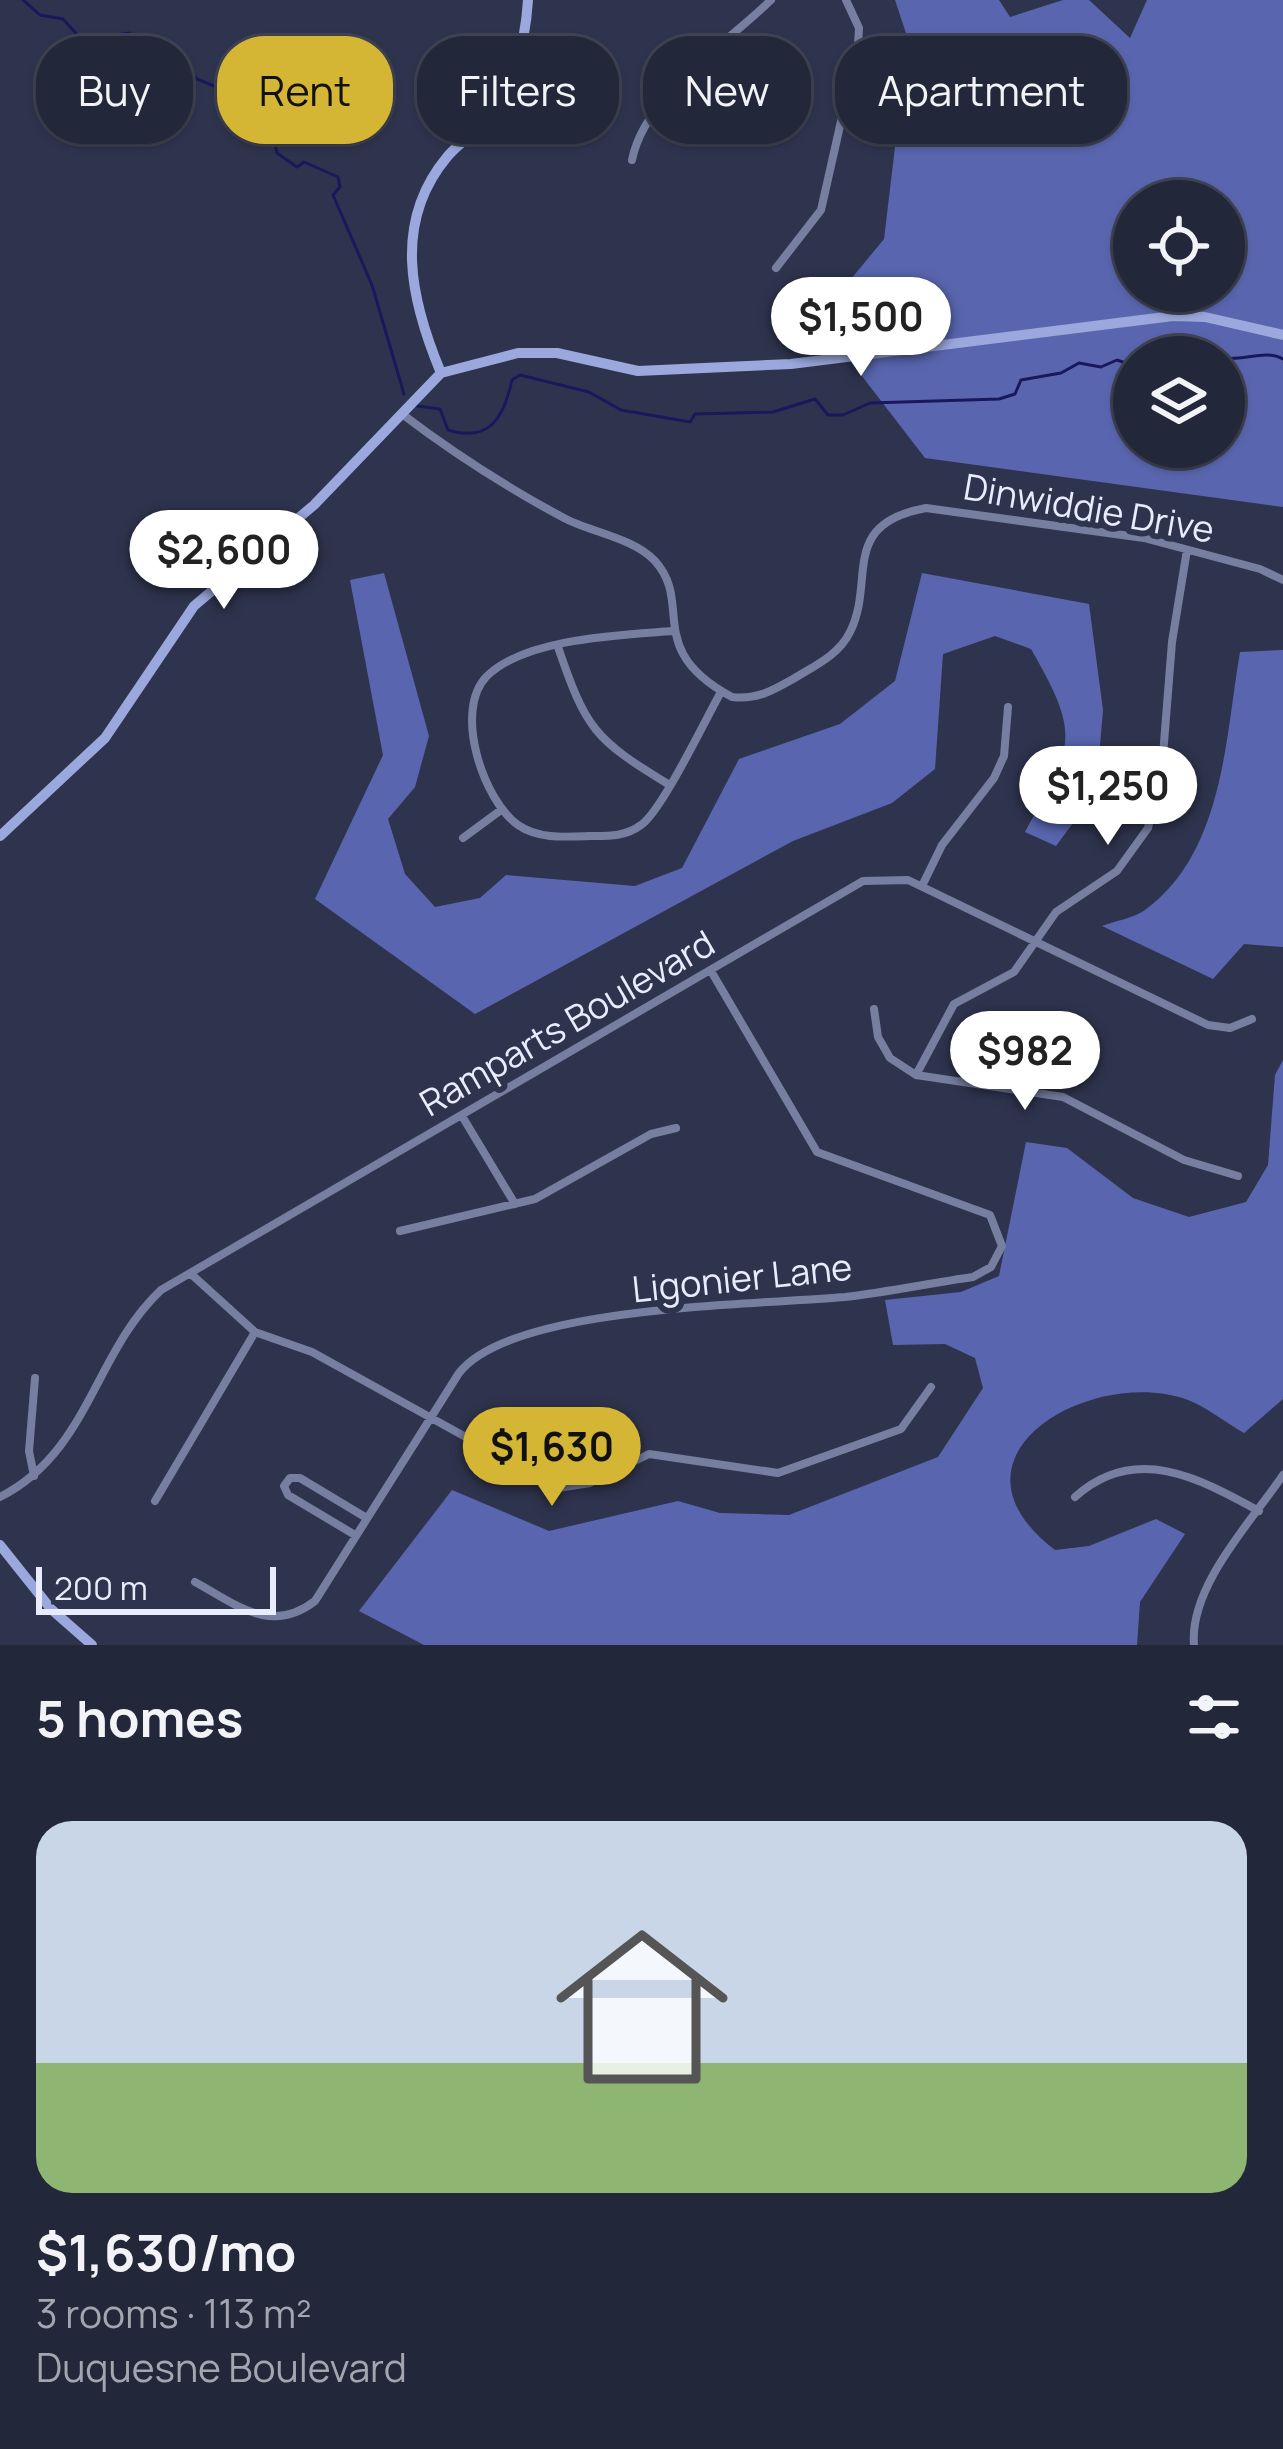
<!DOCTYPE html>
<html lang="en">
<head>
<meta charset="utf-8">
<style>
	body { margin:0; font-family:Manrope,sans-serif; background:#2f3345; color:#f1f3f6; height:100vh; display:flex; flex-direction:column; font-size:45px; white-space:nowrap }
	* { box-sizing:border-box; margin:0 }
	p { font-size:39px; color:#a3a5af }
	.icon { flex:none; width:66px; height:66px; fill:none; stroke:currentColor; stroke-width:2; stroke-linecap:round; stroke-linejoin:round }
	.map { position:relative; height:1645px; overflow:hidden }
	.sheet { display:flex; flex-direction:column; background:#23273a; flex:1 }
	.sheet>* { flex:none }
	.guide { position:absolute; left:36px; top:36px; width:1212px; height:108px; display:flex; gap:24px }
	.controls { position:absolute; left:1113px; top:180px; display:grid; gap:24px }
	.controls a { display:grid; place-items:center; width:132px; height:132px; border-radius:50%; background:#23273a; box-shadow:0 3px 9px #0004,0 0 0 3px #404454; font-size:60px }
	.scale { position:absolute; left:36px; bottom:30px; width:240px; box-sizing:border-box; padding-left:12px; border:6px solid #e8ecfd; border-top:0; font-size:33px; line-height:42px; white-space:nowrap; color:#e8ecfd; -webkit-text-stroke:9px #2f344e; paint-order:stroke }
	.price { position:absolute; translate:-50% -102px; padding:0 27px; border-radius:42px; background:#fff; color:#222; font-size:39px; line-height:78px; filter:drop-shadow(0 3px 6px #0008) }
	.price::after { content:''; position:absolute; left:50%; top:72px; width:36px; height:27px; margin-left:-18px; background:inherit; clip-path:polygon(0 0,100% 0,50% 100%) }
	.price.current { background:#d5b534; color:#111 }
	ul { padding:0; list-style:none }
	li { display:grid; align-content:center; gap:24px; height:636px; padding:0 36px }
	li span { display:grid; place-items:center; height:372px; border-radius:36px; color:#555 }
	li>.icon { margin-inline-start:auto }
	span .icon { width:216px; height:216px; fill:#fffc; stroke-width:1 }
	li b { font-size:51px }
	h2 { display:flex; justify-content:space-between; align-items:center; height:144px; padding:0 36px; font-size:51px }
	.chip { padding:0 42px; border-radius:48px; background:#23273a; box-shadow:0 3px 9px #0004,0 0 0 3px #404454; font-size:42px; line-height:108px }
	.chip.current { background:#d5b534; color:#111 }
	.map>svg:first-child { display:block }
	.forest { fill:#5966af; fill-rule:evenodd }
	.lines { fill:none; stroke-linecap:round; stroke-linejoin:round }
	.stream { stroke:#18195c; stroke-width:3 }
	.street { stroke:#777fa1; stroke-width:8 }
	.secondary { stroke:#9ba8dd; stroke-width:10 }
	.labels { text-anchor:middle; stroke-width:12; stroke-linejoin:round; paint-order:stroke }
	.street-label { font-size:36px; fill:#e8ecfd; stroke:#2f344e }
</style>
</head>
<body>
<div class="map">
<svg width="1283" height="1645" viewBox="0 0 1283 1645">
	<rect width="100%" height="100%" fill="#2f344e"/>
	<!-- forest -->
	<path class="forest" d="M895,0H999L1010,17L1063,0H1089L1130,38L1147,0H1283V507L925,458L818,319L884,239L908,39ZM1134,201H1224V291H1134ZM1134,357H1224V447H1134Z
		M384,573L429,736L415,787L388,819L405,874L435,907L480,898L506,875L635,886L682,868L739,759L840,724L895,681L922,573L1089,604L1103,710L1096,792L1056,846L1025,832C1072,745 1083,739 1031,649L995,636L943,654L935,769L892,803L793,841L475,1014L315,899L383,755L350,580Z
		M1283,650V947L1244,944L1213,979L1102,926C1115,921 1134,918 1145,910C1224,852 1225,739 1240,652Z
		M1283,1060V1399L1244,1433C1226,1423 1207,1407 1188,1400C1092,1365 932,1456 1055,1550L1089,1546L1156,1519L1185,1534L1140,1602L1137,1645H424L359,1611L452,1490L549,1531L678,1501L720,1513L789,1515L938,1457L983,1388L975,1358L945,1344L893,1345L885,1300L961,1292L999,1276L1026,1142L1067,1148L1133,1198L1189,1217L1246,1202L1268,1165L1275,1075Z"/>
	<g class="lines">
		<!-- stream -->
		<path class="stream" d="M23,0L40,15L63,19L82,40L129,33L142,39L151,58H178L197,79L224,90L254,129L273,136L277,153L297,167L304,162L338,177L340,187L333,195L372,285L404,394
			M1185,357H1219
			M1224,358C1244,361 1266,349 1283,359
			M417,406L440,409L448,430C490,443 504,417 512,380L520,375L589,392L621,410L690,422L695,414L773,412L815,399L828,415H843L870,403L999,399L1015,394L1021,380L1061,373L1079,363L1101,367L1117,360L1134,366"/>
		<!-- street -->
		<path class="street" d="M632,160C645,95 726,44 771,0
			M776,268L821,210L858,46L859,28L846,0
			M402,414C452,452 508,488 564,518C590,532 634,538 655,561C694,604 643,649 732,697C756,700 772,691 793,679C814,666 839,655 850,632C876,581 838,524 926,508L1144,538L1260,569L1283,580
			M672,631C621,635 526,638 487,676C453,710 483,800 518,825C538,839 565,837 589,836C608,836 625,837 641,825C662,811 706,718 721,692
			M558,647C586,729 594,739 668,784
			M463,838L501,810
			M922,886L942,845L994,778L1004,756L1008,707
			M874,1009L878,1037L890,1058L916,1075L1063,1097L1184,1160L1238,1176
			M916,1075L954,1004L1014,972L1056,912L1117,871L1148,828L1162,768L1172,642L1187,550
			M462,1116L515,1204
			M400,1231L535,1199L651,1134L676,1128
			M190,1273L255,1332L312,1352L558,1488L590,1483L649,1454L778,1473L901,1429L931,1387
			M34,1476L29,1451L35,1378
			M0,1497C89,1452 94,1353 161,1290L863,881L908,880L1208,1025L1230,1028L1252,1019
			M1075,1497C1135,1443 1199,1478 1259,1511
			M155,1501L255,1332
			M355,1535L288,1495L284,1486L290,1478H300L365,1517
			M195,1582C237,1605 271,1635 315,1601L459,1373C512,1305 758,1305 845,1297C888,1292 931,1283 973,1277L991,1267L1002,1246L990,1215L817,1152L711,971
			M1194,1645C1189,1586 1252,1521 1283,1475"/>
		<!-- secondary -->
		<path class="secondary" d="M441,373C411,301 392,223 447,157C457,145 470,137 480,126C513,88 525,48 528,0
			M0,836L105,738L194,606L314,505L441,373L518,353H557L638,371L791,364L1173,316L1205,317L1283,335
			M0,1545L51,1609L92,1645"/>
	</g>
	<g class="labels">
		<!-- street labels -->
		<g class="street-label">
			<text transform="translate(1089 508) rotate(10)" y="13">Dinwiddie Drive</text>
			<text transform="translate(567 1023) rotate(-30)" y="13">Ramparts Boulevard</text>
			<text transform="translate(742 1278) rotate(-6)" y="13">Ligonier Lane</text>
		</g>
	</g>
</svg>
<div class="controls">
<a><svg class="icon" aria-label="locate" viewBox="0 0 24 24"><circle cx="12" cy="12" r="6"/><path d="M12 2v4M12 18v4M2 12h4M18 12h4"/></svg></a>
<a><svg class="icon" aria-label="layers" viewBox="0 0 24 24"><path d="M12 4l9 5-9 5-9-5zM3 14l9 5 9-5"/></svg></a>
</div>
<div class="scale">200 m</div>
<b class="price" style="left:861px;top:379px">$1,500</b>
<b class="price" style="left:224px;top:612px">$2,600</b>
<b class="price" style="left:1108px;top:848px">$1,250</b>
<b class="price" style="left:1025px;top:1113px">$982</b>
<b class="price current" style="left:552px;top:1509px">$1,630</b>
<div class="guide">
<a class="chip">Buy</a>
<a class="chip current">Rent</a>
<a class="chip">Filters</a>
<a class="chip">New</a>
<a class="chip">Apartment</a>
</div>
</div>
<section class="sheet">
<h2>5 homes<svg class="icon" aria-label="filters" viewBox="0 0 24 24"><path d="M4 7h16M4 17h16"/><circle cx="9" cy="7" r="2"/><circle cx="15" cy="17" r="2"/></svg></h2>
<ul>
<li><span style="background:linear-gradient(#c9d6e8 65%,#8fb573 0)"><svg class="icon" aria-label="home" viewBox="0 0 24 24"><path d="M3 11l9-7 9 7M6 9v11h12V9"/></svg></span><div><b>$1,630/mo</b><p>3 rooms · 113 m²</p><p>Duquesne Boulevard</p></div></li>
</ul>
</section>
</body>
</html>
